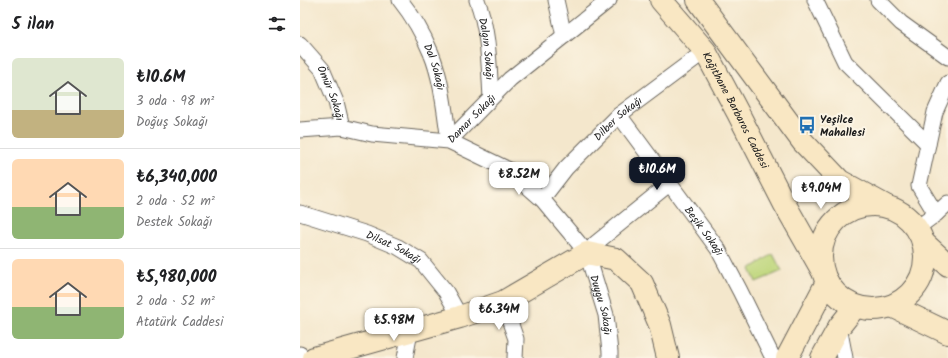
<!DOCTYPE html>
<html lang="tr">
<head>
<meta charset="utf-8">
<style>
	body { margin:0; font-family:Kalam,sans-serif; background:#f2f2f2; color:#202124; height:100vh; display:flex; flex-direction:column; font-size:15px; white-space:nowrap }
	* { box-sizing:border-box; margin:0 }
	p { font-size:13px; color:#757577 }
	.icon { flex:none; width:22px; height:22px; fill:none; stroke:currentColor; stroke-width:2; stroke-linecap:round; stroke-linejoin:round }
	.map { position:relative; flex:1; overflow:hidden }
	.side { display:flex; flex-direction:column; background:#fff; width:300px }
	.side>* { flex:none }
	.price { position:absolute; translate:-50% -34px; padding:0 9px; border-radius:8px; background:#fff; color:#222; font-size:13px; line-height:26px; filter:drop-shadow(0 1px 2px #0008) }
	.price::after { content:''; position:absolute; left:50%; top:24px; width:12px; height:9px; margin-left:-6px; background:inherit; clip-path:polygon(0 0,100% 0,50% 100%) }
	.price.selected { background:#111827; color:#fff }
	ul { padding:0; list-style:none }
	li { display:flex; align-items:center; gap:12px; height:100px; padding:0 12px }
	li+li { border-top:1px solid #e0e0e0 }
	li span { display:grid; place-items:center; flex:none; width:112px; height:80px; border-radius:6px; color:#555 }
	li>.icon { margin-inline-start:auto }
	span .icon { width:48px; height:48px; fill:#fffc; stroke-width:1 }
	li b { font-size:17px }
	h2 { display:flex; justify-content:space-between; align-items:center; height:48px; padding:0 12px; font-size:17px }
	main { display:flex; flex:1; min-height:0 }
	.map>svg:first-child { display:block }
	.green { fill:#bed67a; stroke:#6d794b }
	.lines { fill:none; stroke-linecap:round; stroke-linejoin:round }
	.street-casing { stroke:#68635a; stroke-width:17 }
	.secondary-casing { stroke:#68635a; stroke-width:24 }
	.street { stroke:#fff; stroke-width:15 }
	.secondary { stroke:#f9e7c3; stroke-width:22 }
	.labels { text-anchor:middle; stroke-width:4; stroke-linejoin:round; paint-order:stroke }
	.street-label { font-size:11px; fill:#1c1c1c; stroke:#fcf5e5 }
	.poi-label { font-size:11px; font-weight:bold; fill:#1c1c1c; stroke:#fcf5e5; text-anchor:start }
</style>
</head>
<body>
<main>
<section class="side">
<h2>5 ilan<svg class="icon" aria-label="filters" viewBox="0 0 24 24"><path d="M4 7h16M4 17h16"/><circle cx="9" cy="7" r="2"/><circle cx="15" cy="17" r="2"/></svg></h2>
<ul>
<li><span style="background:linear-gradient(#dfe7d0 65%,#c2b280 0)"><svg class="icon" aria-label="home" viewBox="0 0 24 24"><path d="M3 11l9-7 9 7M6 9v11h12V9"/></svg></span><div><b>₺10.6M</b><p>3 oda · 98 m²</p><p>Doğuş Sokağı</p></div></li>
<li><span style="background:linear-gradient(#ffd9b3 60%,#8fb573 0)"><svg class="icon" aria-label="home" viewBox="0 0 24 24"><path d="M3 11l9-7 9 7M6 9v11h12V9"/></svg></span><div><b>₺6,340,000</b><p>2 oda · 52 m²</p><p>Destek Sokağı</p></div></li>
<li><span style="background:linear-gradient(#ffd9b3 60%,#8fb573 0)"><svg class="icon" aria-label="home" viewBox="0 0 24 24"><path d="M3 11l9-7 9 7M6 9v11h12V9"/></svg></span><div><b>₺5,980,000</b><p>2 oda · 52 m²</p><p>Atatürk Caddesi</p></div></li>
</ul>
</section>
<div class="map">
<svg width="648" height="358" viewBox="0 0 648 358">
	<rect width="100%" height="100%" fill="#fcf5e5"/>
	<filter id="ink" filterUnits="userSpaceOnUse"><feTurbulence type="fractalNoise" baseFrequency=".025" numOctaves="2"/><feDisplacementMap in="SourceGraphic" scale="8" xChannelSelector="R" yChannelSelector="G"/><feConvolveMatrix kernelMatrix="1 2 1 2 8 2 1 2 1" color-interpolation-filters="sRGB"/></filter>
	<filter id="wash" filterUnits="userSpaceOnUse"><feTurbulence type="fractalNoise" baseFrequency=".012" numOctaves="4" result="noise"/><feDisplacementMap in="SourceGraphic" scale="16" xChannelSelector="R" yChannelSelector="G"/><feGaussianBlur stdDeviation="0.9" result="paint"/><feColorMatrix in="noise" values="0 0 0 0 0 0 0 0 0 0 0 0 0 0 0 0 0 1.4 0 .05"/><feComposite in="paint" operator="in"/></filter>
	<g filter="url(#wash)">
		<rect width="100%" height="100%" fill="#f4e7cc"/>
		<!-- green -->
		<path class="green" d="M473,254L482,271L456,282L450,269Z"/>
	</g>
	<g filter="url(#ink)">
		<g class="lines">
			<!-- street casing -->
			<g class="street-casing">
				<g id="street">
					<path id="s1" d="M100,0C112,15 124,36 131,53C142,79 145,114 149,141"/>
					<path id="s2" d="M177,0C189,31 189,66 191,98"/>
					<path d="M256,0L264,36"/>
					<path d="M515,0L545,62L628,144"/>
					<path d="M578,0L601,23L648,57"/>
					<path id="s3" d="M0,44L22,69L36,102L42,127"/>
					<path id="s4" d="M319,115L418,249L440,291L473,358"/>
					<path id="s5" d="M0,130L42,127L72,134L149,141L209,170L242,199L287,253L306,315L310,352V358"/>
					<path id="s6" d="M149,141L210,79L309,0"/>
					<path id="s7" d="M242,199L266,168L319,115L405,51"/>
					<path id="s8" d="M0,213L67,234L98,247L121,261L146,292L160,317"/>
					<path d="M636,214L648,203"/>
					<path d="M617,228L636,214L619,186L635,112L648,83"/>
					<path d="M287,253L296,243L369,184"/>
					<path d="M203,302L216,339L215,358"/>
					<path d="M539,327L545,358"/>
					<path d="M0,354L2,358"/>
					<path d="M105,358L110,332"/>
				</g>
			</g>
			<!-- secondary casing -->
			<g class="secondary-casing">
				<g id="secondary">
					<path id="s9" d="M361,0L405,51L438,113L484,203L522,270"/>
					<path d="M398,0L503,142L540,181L584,205"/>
					<circle cx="573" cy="257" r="52"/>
					<path d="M623,242L648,265"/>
					<path d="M592,306L648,333"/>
					<path d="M14,358L160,317L203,302L287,253L316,259L342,283L360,325L368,358"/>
					<path d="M487,358L527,282"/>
					<path d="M522,358L539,327L555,307"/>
				</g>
			</g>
			<!-- street -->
			<use href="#street" class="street"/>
			<!-- secondary -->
			<use href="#secondary" class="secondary"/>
		</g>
	</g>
	<!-- icons -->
	<defs>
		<g id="bus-bare" transform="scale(1.38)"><path d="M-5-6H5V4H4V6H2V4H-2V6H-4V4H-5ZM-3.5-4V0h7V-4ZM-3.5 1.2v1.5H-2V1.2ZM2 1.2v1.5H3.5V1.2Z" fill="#1f6fb2" stroke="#fcf5e5" stroke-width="2.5" paint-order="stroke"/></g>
	</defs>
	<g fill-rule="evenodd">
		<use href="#bus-bare" x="507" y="125"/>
	</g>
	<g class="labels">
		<!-- street labels -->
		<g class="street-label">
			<text dy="4" stroke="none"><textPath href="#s2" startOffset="50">Dalgın Sokağı</textPath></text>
			<text dy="4" stroke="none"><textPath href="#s1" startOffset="76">Dal Sokağı</textPath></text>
			<text dy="4" stroke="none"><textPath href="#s3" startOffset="59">Ömür Sokağı</textPath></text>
			<text dy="4" stroke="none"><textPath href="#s9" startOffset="134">Kağıthane Barbaros Caddesi</textPath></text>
			<text dy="4" stroke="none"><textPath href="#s6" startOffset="32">Damar Sokağı</textPath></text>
			<text dy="4" stroke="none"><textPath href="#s7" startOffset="111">Dilber Sokağı</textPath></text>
			<text dy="4" stroke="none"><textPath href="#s4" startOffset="144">Beşik Sokağı</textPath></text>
			<text dy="4" stroke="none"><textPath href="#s8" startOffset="100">Dilsat Sokağı</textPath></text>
			<text dy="4" stroke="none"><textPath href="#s5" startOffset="385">Duygu Sokağı</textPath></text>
		</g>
		<!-- poi labels -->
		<g class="poi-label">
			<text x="520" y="123">Yeşilce<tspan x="520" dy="13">Mahallesi</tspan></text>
		</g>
	</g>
</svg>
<b class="price selected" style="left:357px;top:191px">₺10.6M</b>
<b class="price" style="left:219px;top:196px">₺8.52M</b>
<b class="price" style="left:521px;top:210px">₺9.04M</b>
<b class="price" style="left:199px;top:331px">₺6.34M</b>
<b class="price" style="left:94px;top:342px">₺5.98M</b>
</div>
</main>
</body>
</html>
